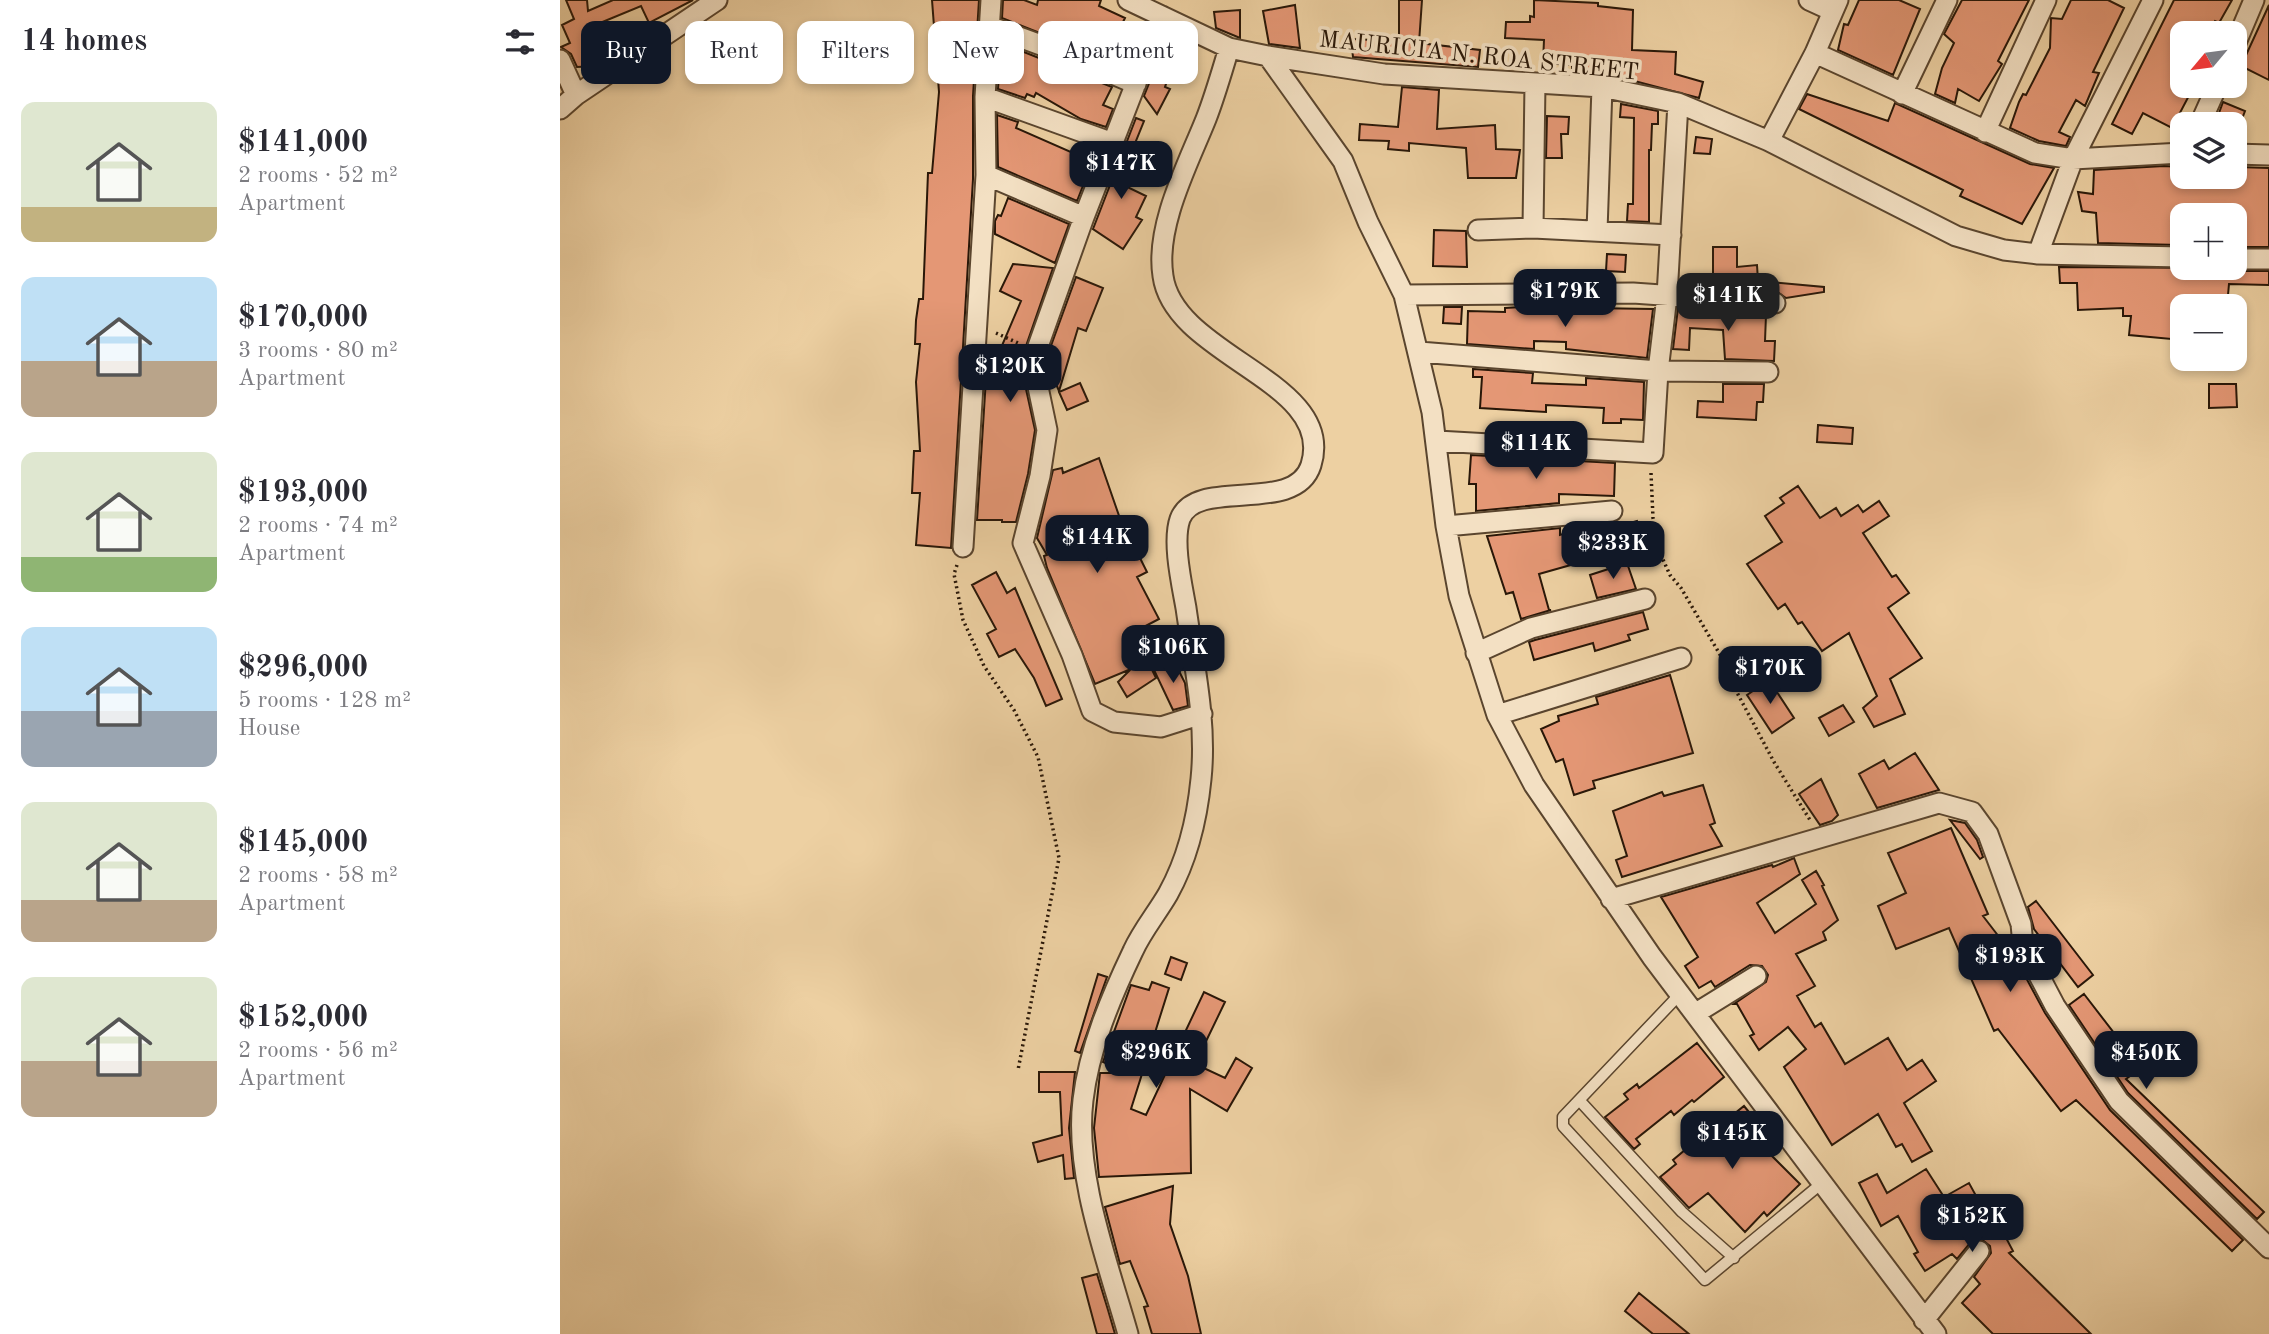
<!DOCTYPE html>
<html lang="en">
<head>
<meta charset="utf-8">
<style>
	body { margin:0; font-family:"Old Standard TT",serif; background:#f7f7f7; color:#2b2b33; height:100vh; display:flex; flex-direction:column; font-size:26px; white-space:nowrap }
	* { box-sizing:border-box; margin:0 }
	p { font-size:23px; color:#7c7c81 }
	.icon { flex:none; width:38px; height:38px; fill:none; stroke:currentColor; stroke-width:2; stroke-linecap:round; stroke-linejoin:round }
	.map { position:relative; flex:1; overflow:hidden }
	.details { display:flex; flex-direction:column; background:#fff; width:560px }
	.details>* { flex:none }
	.top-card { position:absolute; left:21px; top:21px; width:665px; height:63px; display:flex; gap:14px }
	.needle { width:46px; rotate:241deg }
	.buttons { position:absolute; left:1610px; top:21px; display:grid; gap:14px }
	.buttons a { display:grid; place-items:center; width:77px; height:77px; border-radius:14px; background:#fff; box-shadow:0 4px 10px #0003; font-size:35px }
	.price { position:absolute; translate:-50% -60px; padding:0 16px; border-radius:14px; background:#111827; color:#fff; font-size:23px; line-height:46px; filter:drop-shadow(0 2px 4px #0008) }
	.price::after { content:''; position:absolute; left:50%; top:42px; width:21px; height:16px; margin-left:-10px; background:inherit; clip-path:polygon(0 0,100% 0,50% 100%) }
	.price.current { background:#222; color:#fff }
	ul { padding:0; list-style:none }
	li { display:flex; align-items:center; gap:21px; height:175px; padding:0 21px }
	li span { display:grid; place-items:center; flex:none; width:196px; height:140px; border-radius:14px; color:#555 }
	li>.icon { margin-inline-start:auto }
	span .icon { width:84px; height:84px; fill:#fffc; stroke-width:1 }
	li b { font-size:30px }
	h2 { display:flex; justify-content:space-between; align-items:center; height:84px; padding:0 21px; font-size:30px }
	.chip { padding:0 24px; border-radius:14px; background:#fff; box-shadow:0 4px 10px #0003; font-size:24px; line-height:63px }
	.chip.current { background:#111827; color:#fff }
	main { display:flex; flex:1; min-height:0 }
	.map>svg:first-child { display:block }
	.building { fill:#e49775; stroke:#291708; stroke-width:2 }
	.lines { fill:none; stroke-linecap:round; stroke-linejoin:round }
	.service-casing { stroke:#5a452e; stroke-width:13 }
	.minor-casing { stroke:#5a452e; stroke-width:23 }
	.path { stroke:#291708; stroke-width:3.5; stroke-dasharray:2 3.5; stroke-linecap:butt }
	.service { stroke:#f3e0c3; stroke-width:10 }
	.minor { stroke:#f3e0c3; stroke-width:19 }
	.labels { text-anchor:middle; stroke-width:7; stroke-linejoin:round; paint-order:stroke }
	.street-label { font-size:24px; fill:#291708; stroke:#f3e0c3 }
</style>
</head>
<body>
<main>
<section class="details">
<h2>14 homes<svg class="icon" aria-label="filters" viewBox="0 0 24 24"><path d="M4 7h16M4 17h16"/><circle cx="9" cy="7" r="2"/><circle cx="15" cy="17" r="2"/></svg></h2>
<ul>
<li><span style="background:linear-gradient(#dfe7d0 75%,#c2b280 0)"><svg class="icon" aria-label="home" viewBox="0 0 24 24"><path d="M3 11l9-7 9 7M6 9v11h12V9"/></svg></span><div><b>$141,000</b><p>2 rooms · 52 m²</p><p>Apartment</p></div></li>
<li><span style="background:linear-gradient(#bfe0f5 60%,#b9a48a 0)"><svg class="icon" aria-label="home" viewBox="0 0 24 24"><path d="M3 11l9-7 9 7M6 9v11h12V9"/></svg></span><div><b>$170,000</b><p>3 rooms · 80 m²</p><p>Apartment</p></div></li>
<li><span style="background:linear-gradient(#dfe7d0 75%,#8fb573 0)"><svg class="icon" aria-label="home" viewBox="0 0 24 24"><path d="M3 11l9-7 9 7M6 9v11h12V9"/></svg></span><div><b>$193,000</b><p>2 rooms · 74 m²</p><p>Apartment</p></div></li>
<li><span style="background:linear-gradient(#bfe0f5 60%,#9aa5b1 0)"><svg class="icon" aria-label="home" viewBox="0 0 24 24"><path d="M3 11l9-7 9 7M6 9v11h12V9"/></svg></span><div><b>$296,000</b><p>5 rooms · 128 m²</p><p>House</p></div></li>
<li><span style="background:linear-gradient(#dfe7d0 70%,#b9a48a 0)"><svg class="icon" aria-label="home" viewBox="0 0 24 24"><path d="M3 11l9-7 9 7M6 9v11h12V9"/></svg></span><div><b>$145,000</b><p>2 rooms · 58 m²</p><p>Apartment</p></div></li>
<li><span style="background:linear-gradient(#dfe7d0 60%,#b9a48a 0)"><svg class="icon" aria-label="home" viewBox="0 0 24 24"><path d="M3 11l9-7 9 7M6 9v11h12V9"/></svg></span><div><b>$152,000</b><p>2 rooms · 56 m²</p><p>Apartment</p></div></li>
</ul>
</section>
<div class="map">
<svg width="1709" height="1334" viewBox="0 0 1709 1334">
	<rect width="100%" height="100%" fill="#edd0a2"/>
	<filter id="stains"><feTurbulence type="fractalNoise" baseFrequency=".00286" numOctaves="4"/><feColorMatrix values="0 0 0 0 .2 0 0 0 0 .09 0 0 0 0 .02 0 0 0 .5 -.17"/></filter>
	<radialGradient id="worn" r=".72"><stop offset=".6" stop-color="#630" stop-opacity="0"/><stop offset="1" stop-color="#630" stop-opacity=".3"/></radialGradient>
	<!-- building -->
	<path class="building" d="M6,0H27L28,11L53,0H133L89,23L81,6L40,23L61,50L37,66L17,67L11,54L1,47L10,43L2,25L14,19Z
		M372,0H419L413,96V179L391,548L356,545L360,493H352L354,451H360L356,382L360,344H355L356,320L359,299H363L368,173H372L379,92Z
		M443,0H464L477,5L478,0H541L539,6L565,18L558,32L579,41L569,68L442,18Z
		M839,0H862L859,43L920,50L918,67L793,57L791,39L839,41Z
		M974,0L1038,3V6L1073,10L1072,50L1116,52L1115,74L1143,82L1139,98L1063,78L1012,73V65L983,63L984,40L945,38L946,22H970V16L974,17Z
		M1299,0H1339L1360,9L1333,75L1278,50L1284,24L1288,25Z
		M1402,0H1469L1438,61L1442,64L1419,101L1398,89L1395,103L1375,94L1382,68L1394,43L1384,34Z
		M1511,0H1548L1564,8L1533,72L1539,73L1525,106L1516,100L1499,132L1510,137L1506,146L1479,141L1450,128L1459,102L1463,94L1466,95L1490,48L1491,18L1502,19Z
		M1614,0H1672L1659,23L1655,21L1649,33H1622V86L1633,88L1612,128L1583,113L1572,134L1552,124Z
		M735,5L740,48L709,44L703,11Z
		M1709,5V80L1681,66Z
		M680,10V38L656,28L654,12Z
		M441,43L552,87L543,105L553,109L546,127L521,119L476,93L474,97L467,94L465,98L438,89Z
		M598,61L612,66L605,87L610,89L597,114L584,96Z
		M842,87L879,90L877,129L935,125L936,149L960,150L956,178H908L906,148L849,143V151L828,149L829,141L799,140L800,124L838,127Z
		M1247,94L1328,121L1335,103L1470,164L1494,168L1462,224L1400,196L1403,190L1385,181L1239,109Z
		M1663,102L1685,111L1680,124H1655Z
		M1061,104L1098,111V124H1092L1091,150H1089V222L1067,221L1068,204H1073L1074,118L1060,117Z
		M437,115L458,122L456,128L522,157L527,147L537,150L517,201L438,167Z
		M987,116L1009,117L1008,134H1001L1002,158H986Z
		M576,118L584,121L559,183L586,196L576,217L582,220L563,249L533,229Z
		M1136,137L1152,139L1150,154L1134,153Z
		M1604,166L1622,167V177H1678V167L1709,168V247H1675V215H1622L1619,245L1538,243L1536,213L1522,211L1518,192L1533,194L1534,170Z
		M448,198L509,224L495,263L435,234V221L438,215L441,216Z
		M874,230L906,231L907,267L873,266Z
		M1153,247H1177V267L1197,265L1198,281L1264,287V292L1226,298L1216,291L1128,285V275L1153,274Z
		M1047,254L1066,255L1065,272L1046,271Z
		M453,264L493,268L464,352L466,389L475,430L468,474L456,522H442V520H417L428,347L441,348L461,301L440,291Z
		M1499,267L1667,268L1675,271H1709V285L1669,284L1667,306H1622V340L1569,335L1571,316H1563V308L1518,310L1517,283H1500Z
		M516,277L543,288L526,331L518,328L499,391L489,368L488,354Z
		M884,307H902L901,324L883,323Z
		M961,307L1093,309L1087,358L1006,349V342L974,341V349L907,344L908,311L945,312V308Z
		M1118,308L1206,315L1205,341H1215L1214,361L1165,359L1163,330L1130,328L1129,350L1113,349Z
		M913,369L973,373L972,383L1026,385V378L1084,382L1083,420L1061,419V423H1043L1044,408L986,405V412L920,408L922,377H913Z
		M520,383L528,401L507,410L499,392Z
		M1163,384H1204L1203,402H1197L1196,420L1137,417L1138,401L1163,402Z
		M1649,384H1676L1677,407L1649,408Z
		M1258,425L1293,428L1292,444L1257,442Z
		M911,455L1055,463L1054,496L999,494V503L916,511V484H909Z
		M539,458L574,559L579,556L587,572L577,577L599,619L574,632L596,678L567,697L558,682L571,669L535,684L487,568L484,556L487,555L477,538L493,470L502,468L503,473Z
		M1238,486L1260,518L1276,508L1281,516L1298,505L1303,512L1319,501L1329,516L1303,533L1332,577L1336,575L1349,593L1328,608L1362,658L1330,679L1345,714L1314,727L1303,708L1317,696L1289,633L1262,651L1242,622L1238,624L1225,604L1218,609L1187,564L1222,542L1205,516L1224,503L1220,498Z
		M1077,521L1083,540L1068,545L1063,525Z
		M1029,526L1039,557L979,574L989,610H991L961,619L953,592L946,594L927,536L1000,528V535Z
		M1067,563L1076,589L1037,598L1030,575Z
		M436,572L447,593L455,588L502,699L486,706L474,678L455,649L439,657L427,634L436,629L412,585Z
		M1083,612L1088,629L1068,635L1070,640L1035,651L1033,643L974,660L969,642L975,640Z
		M613,659L625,683L628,706L613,710L594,670Z
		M1110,675L1133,753L1033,781L1035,788L1014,795L1003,759L996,762L981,729L999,721L998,716L1038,704L1036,697Z
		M1209,680L1234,718L1212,733L1187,695Z
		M1283,705L1294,722L1269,736L1259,718Z
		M1355,753L1379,790L1317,808L1299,774L1324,760L1329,769Z
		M1261,779L1278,815L1272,821L1260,825L1239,794Z
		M1143,785L1155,823L1150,825L1162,846L1062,877L1056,860L1067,856L1053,811L1102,792L1104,796Z
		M1390,820L1405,823L1417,840L1423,857L1420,859Z
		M1391,828L1428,914L1423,916L1456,959L1485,1013L1550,1110L1683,1240L1672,1251L1516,1100L1501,1111L1438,1029L1434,1031L1389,928L1336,949L1318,906L1346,893L1328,853Z
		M1234,858L1240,874L1197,903L1215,933L1256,904L1242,880L1256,871L1264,885L1262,886L1278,920L1263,932L1266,940L1236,954L1255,986L1237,996L1255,1027L1261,1023L1285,1064L1328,1038L1347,1070L1362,1060L1376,1081L1344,1103L1372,1151L1352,1162L1342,1144L1336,1147L1318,1114L1272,1145L1224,1067L1246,1049L1228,1027L1199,1050L1190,1036L1194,1034L1177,1004H1174L1206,982L1208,975L1202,966L1190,965L1155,987L1151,981L1139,988L1125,966L1138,957L1101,897L1212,865L1213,867Z
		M1476,901L1533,975L1518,987L1474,929L1468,907Z
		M611,957L627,963L621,980L605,974Z
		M538,974L547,977L520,1053L515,1051Z
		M592,982L609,988L571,1109L586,1115L644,992L665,1002L635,1064L665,1078L676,1058L692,1068L667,1111L630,1089L631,1173L539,1177L534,1128L540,1073H568L543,1062L571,985L589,990Z
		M1524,994L1581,1068L1566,1079L1704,1212L1697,1219L1568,1093L1509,1005Z
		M1137,1043L1164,1077L1134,1102L1132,1100L1114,1115L1111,1111L1076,1139L1080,1144L1074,1149L1045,1117L1068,1099L1064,1094L1077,1084L1079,1088Z
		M479,1072H515L509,1128L514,1178L505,1179L503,1155L478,1162L473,1143L502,1135L500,1092H479Z
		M1184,1106L1211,1139L1202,1146L1240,1184L1207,1216L1204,1212L1185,1232L1148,1193L1129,1208L1100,1177L1116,1164L1113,1160L1162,1119L1164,1122Z
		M1366,1169L1384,1197L1409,1183L1421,1205L1427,1202L1453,1251L1449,1253L1531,1334H1433L1402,1303L1420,1284L1414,1277L1431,1253L1430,1246L1421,1239L1410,1243L1397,1259L1392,1254L1365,1271L1354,1254L1358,1252L1338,1216L1321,1226L1299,1183L1317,1174L1327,1193Z
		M613,1186L610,1224L628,1276L641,1334H592L584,1307L588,1306L570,1261L560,1264L545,1207Z
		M537,1274L548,1310L555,1334H537L522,1278Z
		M1079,1293L1129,1334H1093L1065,1311Z"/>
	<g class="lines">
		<!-- service casing -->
		<g class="service-casing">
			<path id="service" d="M1120,994L1003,1117V1126L1145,1280L1262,1183
				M1020,1101L1122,1212L1174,1258"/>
		</g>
		<!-- minor casing -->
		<g class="minor-casing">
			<path id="minor" d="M568,0L669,48L708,56L824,74L1042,87L1118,103L1209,141L1396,236L1444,250L1478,254L1622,257
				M1249,0L1273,11
				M602,16L524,217L476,352L478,387L487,430L480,476L463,543L512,655L532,711L554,722L601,727L642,714
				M429,26L508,55L576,84
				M1675,45L1694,0
				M1255,53L1475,153L1513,159L1622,153
				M708,56L783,161L808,222L844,295L872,412L886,526L899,596L937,715L974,785L1092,957L1376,1334
				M0,60L16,95
				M1342,94L1387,0
				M425,97L553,143
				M0,109L16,95L157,0
				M1640,124L1657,86
				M1425,132L1486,0
				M1209,141L1255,53L1278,0
				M1675,154L1709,155
				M426,175L524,217
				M973,228L975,83
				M918,230L973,228L1111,235
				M1037,231L1042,87
				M1478,254L1513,159L1593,0
				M1675,259H1709
				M844,295L1073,293L1215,303
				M859,352L1098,371L1208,372
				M877,441L1093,453L1098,371L1107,296L1118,103
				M886,526L1052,511
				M403,547L426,175L425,97L431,0
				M916,653L971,628L1085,599
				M937,715L1121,658
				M1051,899L1379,803L1412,812L1428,834L1461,924L1463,945L1495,1006L1559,1101L1709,1248
				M1136,1013L1196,976
				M1364,1320L1419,1251
				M568,1334C548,1263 514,1174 523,1100C529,1049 551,997 573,951C582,931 597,913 608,894C628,858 637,820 641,779C647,722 634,665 626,608C622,585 612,542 620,519C636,476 735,516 751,465C777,381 614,357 603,276C595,226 628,164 646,119C655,96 662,71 669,48"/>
		</g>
		<!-- path -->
		<path class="path" d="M436,333L458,343
			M1091,473L1093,518L1100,553L1110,575L1121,588L1162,658L1173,685L1214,762L1250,820
			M397,565L394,574L403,620L424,666L454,710L478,757L499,858L458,1070"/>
		<!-- service -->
		<use href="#service" class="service"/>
		<!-- minor -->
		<use href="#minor" class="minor"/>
	</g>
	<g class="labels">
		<!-- street labels -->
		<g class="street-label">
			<text transform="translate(919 55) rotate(6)" y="8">MAURICIA N. ROA STREET</text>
		</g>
	</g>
	<rect width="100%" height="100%" filter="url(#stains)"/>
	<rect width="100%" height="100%" fill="url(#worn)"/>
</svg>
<div class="buttons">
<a><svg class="needle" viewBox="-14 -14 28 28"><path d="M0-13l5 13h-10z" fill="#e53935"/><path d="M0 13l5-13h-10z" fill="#7c7c81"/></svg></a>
<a><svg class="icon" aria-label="layers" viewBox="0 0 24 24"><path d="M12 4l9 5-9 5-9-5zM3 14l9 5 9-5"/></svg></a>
<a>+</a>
<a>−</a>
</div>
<b class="price" style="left:561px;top:201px">$147K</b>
<b class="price" style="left:1005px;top:329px">$179K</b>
<b class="price current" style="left:1168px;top:333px">$141K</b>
<b class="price" style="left:450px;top:404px">$120K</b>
<b class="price" style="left:976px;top:481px">$114K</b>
<b class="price" style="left:537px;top:575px">$144K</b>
<b class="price" style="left:1053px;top:581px">$233K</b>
<b class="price" style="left:613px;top:685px">$106K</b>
<b class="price" style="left:1210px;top:706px">$170K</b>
<b class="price" style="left:1450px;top:994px">$193K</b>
<b class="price" style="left:596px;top:1090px">$296K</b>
<b class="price" style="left:1586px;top:1091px">$450K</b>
<b class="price" style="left:1172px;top:1171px">$145K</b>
<b class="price" style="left:1412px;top:1254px">$152K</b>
<div class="top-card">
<a class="chip current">Buy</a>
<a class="chip">Rent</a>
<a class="chip">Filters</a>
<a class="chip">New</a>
<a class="chip">Apartment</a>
</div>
</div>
</main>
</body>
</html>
